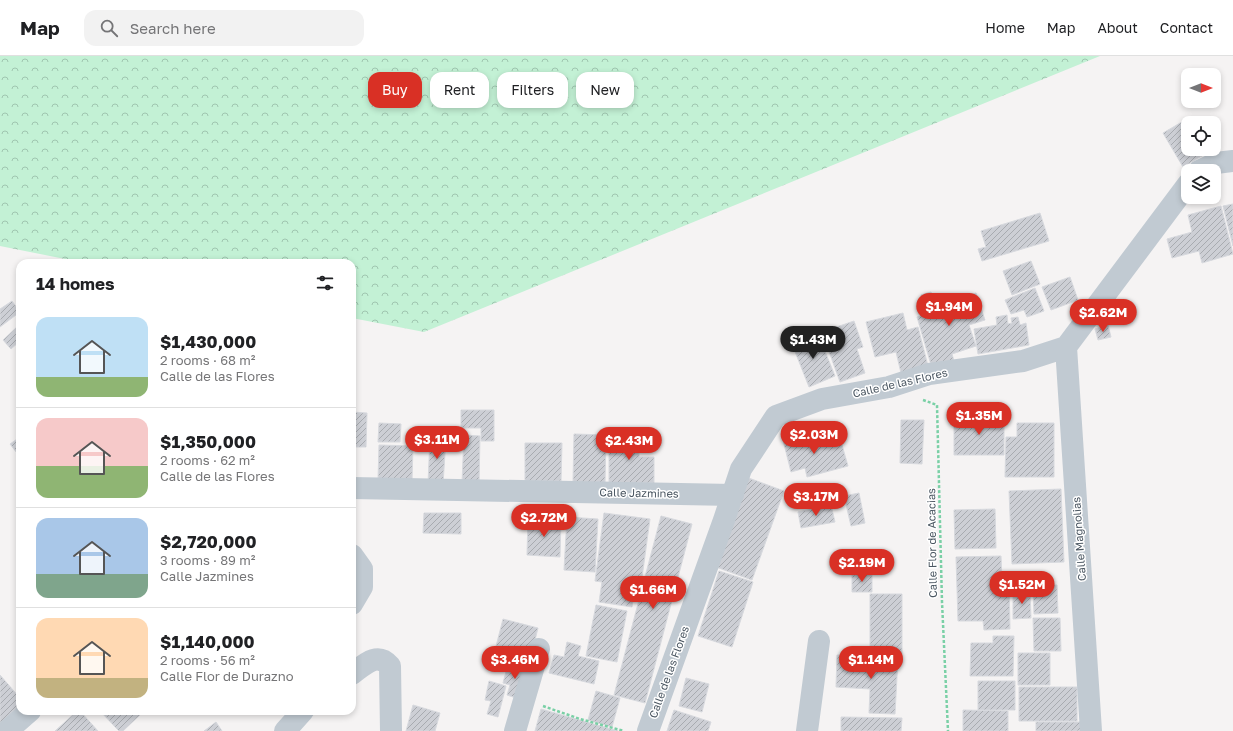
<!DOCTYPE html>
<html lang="en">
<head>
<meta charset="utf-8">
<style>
	body { margin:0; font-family:"Golos Text",sans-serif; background:#f2f2f2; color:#202124; height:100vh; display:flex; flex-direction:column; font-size:15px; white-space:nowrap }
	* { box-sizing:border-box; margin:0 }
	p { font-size:13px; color:#757577 }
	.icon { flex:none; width:22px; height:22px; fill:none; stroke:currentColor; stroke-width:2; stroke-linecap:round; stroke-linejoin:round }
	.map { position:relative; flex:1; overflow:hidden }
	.panel { position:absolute; left:16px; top:203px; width:340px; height:456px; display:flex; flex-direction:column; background:#fff; border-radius:12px; box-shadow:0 2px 6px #0003 }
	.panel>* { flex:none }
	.guide { position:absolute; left:368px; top:16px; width:380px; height:36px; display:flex; gap:8px }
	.needle { width:26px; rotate:90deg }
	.tools { position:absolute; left:1181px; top:12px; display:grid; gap:8px }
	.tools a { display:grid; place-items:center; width:40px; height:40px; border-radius:8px; background:#fff; box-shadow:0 2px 6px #0003; font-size:20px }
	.price { position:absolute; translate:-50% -34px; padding:0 9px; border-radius:14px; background:#d93025; color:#fff; font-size:13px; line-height:26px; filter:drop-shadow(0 1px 2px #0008) }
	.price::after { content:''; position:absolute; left:50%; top:24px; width:12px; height:9px; margin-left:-6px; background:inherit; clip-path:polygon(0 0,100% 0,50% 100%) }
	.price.on { background:#222; color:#fff }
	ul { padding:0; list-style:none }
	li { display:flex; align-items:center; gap:12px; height:100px; padding:0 20px }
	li+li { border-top:1px solid #e0e0e0 }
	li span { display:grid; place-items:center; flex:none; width:112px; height:80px; border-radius:12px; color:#555 }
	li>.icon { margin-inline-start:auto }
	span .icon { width:48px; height:48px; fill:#fffc; stroke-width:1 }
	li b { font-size:17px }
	h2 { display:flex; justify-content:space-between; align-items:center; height:48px; padding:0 20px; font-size:17px }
	.pill { padding:0 14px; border-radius:12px; background:#fff; box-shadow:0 2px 6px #0003; font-size:14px; line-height:36px }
	.pill.on { background:#d93025; color:#fff }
	header { display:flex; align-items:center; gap:24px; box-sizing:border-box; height:56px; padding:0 20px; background:#fff; border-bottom:1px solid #e0e0e0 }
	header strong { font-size:19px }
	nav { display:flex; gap:22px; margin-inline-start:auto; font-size:14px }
	.search { width:280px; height:36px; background:#f2f2f2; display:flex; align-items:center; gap:10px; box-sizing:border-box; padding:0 14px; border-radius:12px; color:#757577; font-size:15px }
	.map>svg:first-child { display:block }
	.forest { fill:url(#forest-crowns) }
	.building { fill:url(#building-hatch); stroke:#d7d9de }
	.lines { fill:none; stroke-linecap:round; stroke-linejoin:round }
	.path { stroke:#7ad0a6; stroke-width:2.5; stroke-dasharray:3 2; stroke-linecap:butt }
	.minor { stroke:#c1cad2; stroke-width:22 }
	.labels { text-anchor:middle; stroke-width:3; stroke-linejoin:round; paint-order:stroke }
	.street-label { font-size:11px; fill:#4a5661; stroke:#fff }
</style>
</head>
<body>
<header>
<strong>Map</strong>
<div class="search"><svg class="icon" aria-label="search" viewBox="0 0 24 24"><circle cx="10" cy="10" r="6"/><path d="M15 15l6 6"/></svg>Search here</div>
<nav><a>Home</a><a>Map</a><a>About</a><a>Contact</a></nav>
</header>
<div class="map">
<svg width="1233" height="675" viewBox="0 0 1233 675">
	<defs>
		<pattern id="forest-crowns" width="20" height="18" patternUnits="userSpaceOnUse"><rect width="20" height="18" fill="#c3f1d5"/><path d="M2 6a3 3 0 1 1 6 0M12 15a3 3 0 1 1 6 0" fill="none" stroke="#a0c6b0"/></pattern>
		<pattern id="building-hatch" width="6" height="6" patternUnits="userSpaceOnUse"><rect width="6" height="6" fill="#cdcfd5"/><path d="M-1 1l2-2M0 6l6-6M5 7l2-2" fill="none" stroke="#a8abb0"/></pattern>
	</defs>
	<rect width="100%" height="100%" fill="#f5f3f3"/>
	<!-- forest -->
	<path class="forest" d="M0,0H1100L424,276L352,262V207H85L0,190Z"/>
	<!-- building -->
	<path class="building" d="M1187,63L1189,67H1188V93H1205L1207,97L1183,111L1163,77Z
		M1233,148V190L1223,150Z
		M1221,150L1233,198L1202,207L1199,195L1172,202L1167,183L1192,176L1188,159Z
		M1040,157L1049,185L982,205L978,193L986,191L981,175Z
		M1031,205L1040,228L1012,239L1003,215Z
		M1070,221L1078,244L1051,254L1042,231Z
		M1035,232L1044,255L1027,261L1024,254L1011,258L1005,244Z
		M931,236L936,250L976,237L985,264L969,269L976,290L952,298L954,305L932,312L917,261L927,258L921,239Z
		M12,245L20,256L0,271V253Z
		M903,257L907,274L918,271L928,310L901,317L896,296L875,301L866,266Z
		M1007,259L1008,268L1012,267L1011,262L1018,261L1020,269L1026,267L1029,289L978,298L974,273L997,269L996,261Z
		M854,265L863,291L857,293L865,317L840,326L822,276Z
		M19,269L20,271V285L11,293L3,284Z
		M1108,269L1111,281L1098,284L1095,273Z
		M818,278L835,320L809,331L792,288Z
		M461,354H494V385H481V372H461Z
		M352,356L367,357L366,391H352Z
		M954,362H1004V399H954Z
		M901,364H924L922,408L900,407Z
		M379,367L401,368L400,386H378Z
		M1017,367H1054V421H1005L1006,381H1017Z
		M804,374L809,391L840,382L848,410L807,421L805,412L791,416L782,380Z
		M574,378L606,379L605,427L573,426Z
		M464,379L480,380L479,428L462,427Z
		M609,379H639V401H654V427H609Z
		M20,381V401L10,388Z
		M430,381L446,382L443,428H428Z
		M525,387H562L561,425H525Z
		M379,389L413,390L412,425L378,424Z
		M746,421L784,435L752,524L716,511Z
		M1061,433L1064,506L1012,508L1009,435Z
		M859,437L865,467L851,470L844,440Z
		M831,449L835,466L801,472L798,456Z
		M995,453L996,492L955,493L954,454Z
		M424,457H461V478L423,477Z
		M604,457L650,463L641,529H635L632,551L599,546L602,526L595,525Z
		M661,460L692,468L645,647L614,639Z
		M567,461L598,463L595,516L564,514Z
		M528,462L561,464L560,501L527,499Z
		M1001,500L1002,525H1009L1010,573L984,574L983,565H958L956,501Z
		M719,515L753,526L732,591L698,580Z
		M872,518V536H852V519Z
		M1033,529H1057L1058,557L1034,558Z
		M1013,535H1030L1031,562L1013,563Z
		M870,538H902V598H870Z
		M596,549L627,555L617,606L586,600Z
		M1033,562H1060L1061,595H1034Z
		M503,563L538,572L529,608L494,598Z
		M993,580H1014L1013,620H970L971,587H993Z
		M567,586L581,590L578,600L599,605L594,628L549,617L554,599L564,601Z
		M1018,597H1050V629H1018Z
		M837,599L898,602L895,658L869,657L870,633L836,631Z
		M508,608L527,613L519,643L507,639L510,629L503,627Z
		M0,619L20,642V655L0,667Z
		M686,622L709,628L702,656L679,650Z
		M489,625L506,630L498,661L487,658L491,645L485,644Z
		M978,625H1015V654H978Z
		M1019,631H1077V665H1019Z
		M596,635L620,642L612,671L588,664Z
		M413,649L440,657L435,675H406Z
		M541,653L618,675H535Z
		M674,654L711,666L708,675H667Z
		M963,654L1008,655V675H963Z
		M77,655H80L98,675H55Z
		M100,655H141L143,656L123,675H119Z
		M841,661L902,662L901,675H841Z
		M216,666L222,675H204Z
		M1036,666H1082V675H1036Z"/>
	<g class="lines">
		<!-- path -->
		<path class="path" d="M923,344L937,349L942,546L948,675
			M543,650L580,663L624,675"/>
		<!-- minor -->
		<path class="minor" d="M1199,115L1216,107L1233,105
			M1066,291L1091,675
			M352,432L733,439
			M352,499L362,513V531L352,548
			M352,618C364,609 377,595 390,610L391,675
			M7,675L30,655
			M285,675L303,655
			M515,675L539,593
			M648,675L724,464L741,413L776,360L822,343L889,331L929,318L1023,305L1066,291L1188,128
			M807,675L819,585"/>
	</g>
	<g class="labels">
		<!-- street labels -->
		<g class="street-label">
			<text transform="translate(900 327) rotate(-13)" y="4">Calle de las Flores</text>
			<text transform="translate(639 437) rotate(1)" y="4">Calle Jazmines</text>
			<text transform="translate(1079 483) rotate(-94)" y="4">Calle Magnolias</text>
			<text transform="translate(932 487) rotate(-91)" y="4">Calle Flor de Acacias</text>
			<text transform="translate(669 616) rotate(-70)" y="4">Calle de las Flores</text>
		</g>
	</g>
</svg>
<div class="tools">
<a><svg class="needle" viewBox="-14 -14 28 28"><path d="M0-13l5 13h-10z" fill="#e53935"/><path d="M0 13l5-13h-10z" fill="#757577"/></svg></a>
<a><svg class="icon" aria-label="locate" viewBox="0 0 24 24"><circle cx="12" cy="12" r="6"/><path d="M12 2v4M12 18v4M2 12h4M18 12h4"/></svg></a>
<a><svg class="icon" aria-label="layers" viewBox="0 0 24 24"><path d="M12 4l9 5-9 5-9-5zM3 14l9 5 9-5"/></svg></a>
</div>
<b class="price" style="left:949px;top:271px">$1.94M</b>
<b class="price" style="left:1103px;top:277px">$2.62M</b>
<b class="price on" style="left:813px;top:304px">$1.43M</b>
<b class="price" style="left:979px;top:380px">$1.35M</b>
<b class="price" style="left:814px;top:399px">$2.03M</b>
<b class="price" style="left:437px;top:404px">$3.11M</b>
<b class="price" style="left:629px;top:405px">$2.43M</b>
<b class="price" style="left:816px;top:461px">$3.17M</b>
<b class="price" style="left:544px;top:482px">$2.72M</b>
<b class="price" style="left:862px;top:527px">$2.19M</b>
<b class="price" style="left:1022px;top:549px">$1.52M</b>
<b class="price" style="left:653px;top:554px">$1.66M</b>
<b class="price" style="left:515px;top:624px">$3.46M</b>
<b class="price" style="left:871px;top:624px">$1.14M</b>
<div class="guide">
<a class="pill on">Buy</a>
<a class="pill">Rent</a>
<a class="pill">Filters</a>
<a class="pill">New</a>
</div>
<section class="panel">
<h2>14 homes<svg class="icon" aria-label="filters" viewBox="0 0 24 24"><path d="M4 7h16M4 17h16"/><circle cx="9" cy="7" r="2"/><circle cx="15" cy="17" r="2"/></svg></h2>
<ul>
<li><span style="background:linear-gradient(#bfe0f5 75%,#8fb573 0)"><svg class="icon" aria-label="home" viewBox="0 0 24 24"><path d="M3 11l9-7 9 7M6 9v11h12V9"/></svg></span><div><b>$1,430,000</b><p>2 rooms · 68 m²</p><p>Calle de las Flores</p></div></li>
<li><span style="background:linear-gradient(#f6c9c9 60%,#8fb573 0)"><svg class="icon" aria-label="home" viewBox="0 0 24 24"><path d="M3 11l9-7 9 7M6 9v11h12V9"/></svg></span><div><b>$1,350,000</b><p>2 rooms · 62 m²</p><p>Calle de las Flores</p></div></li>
<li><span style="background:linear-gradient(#a9c7e8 70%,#7fa58c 0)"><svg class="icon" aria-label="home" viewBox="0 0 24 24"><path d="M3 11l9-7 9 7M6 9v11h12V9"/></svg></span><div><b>$2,720,000</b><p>3 rooms · 89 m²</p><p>Calle Jazmines</p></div></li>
<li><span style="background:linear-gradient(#ffd9b3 75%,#c2b280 0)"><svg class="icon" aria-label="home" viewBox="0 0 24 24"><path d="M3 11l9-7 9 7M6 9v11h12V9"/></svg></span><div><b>$1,140,000</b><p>2 rooms · 56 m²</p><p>Calle Flor de Durazno</p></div></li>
</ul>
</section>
</div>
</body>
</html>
